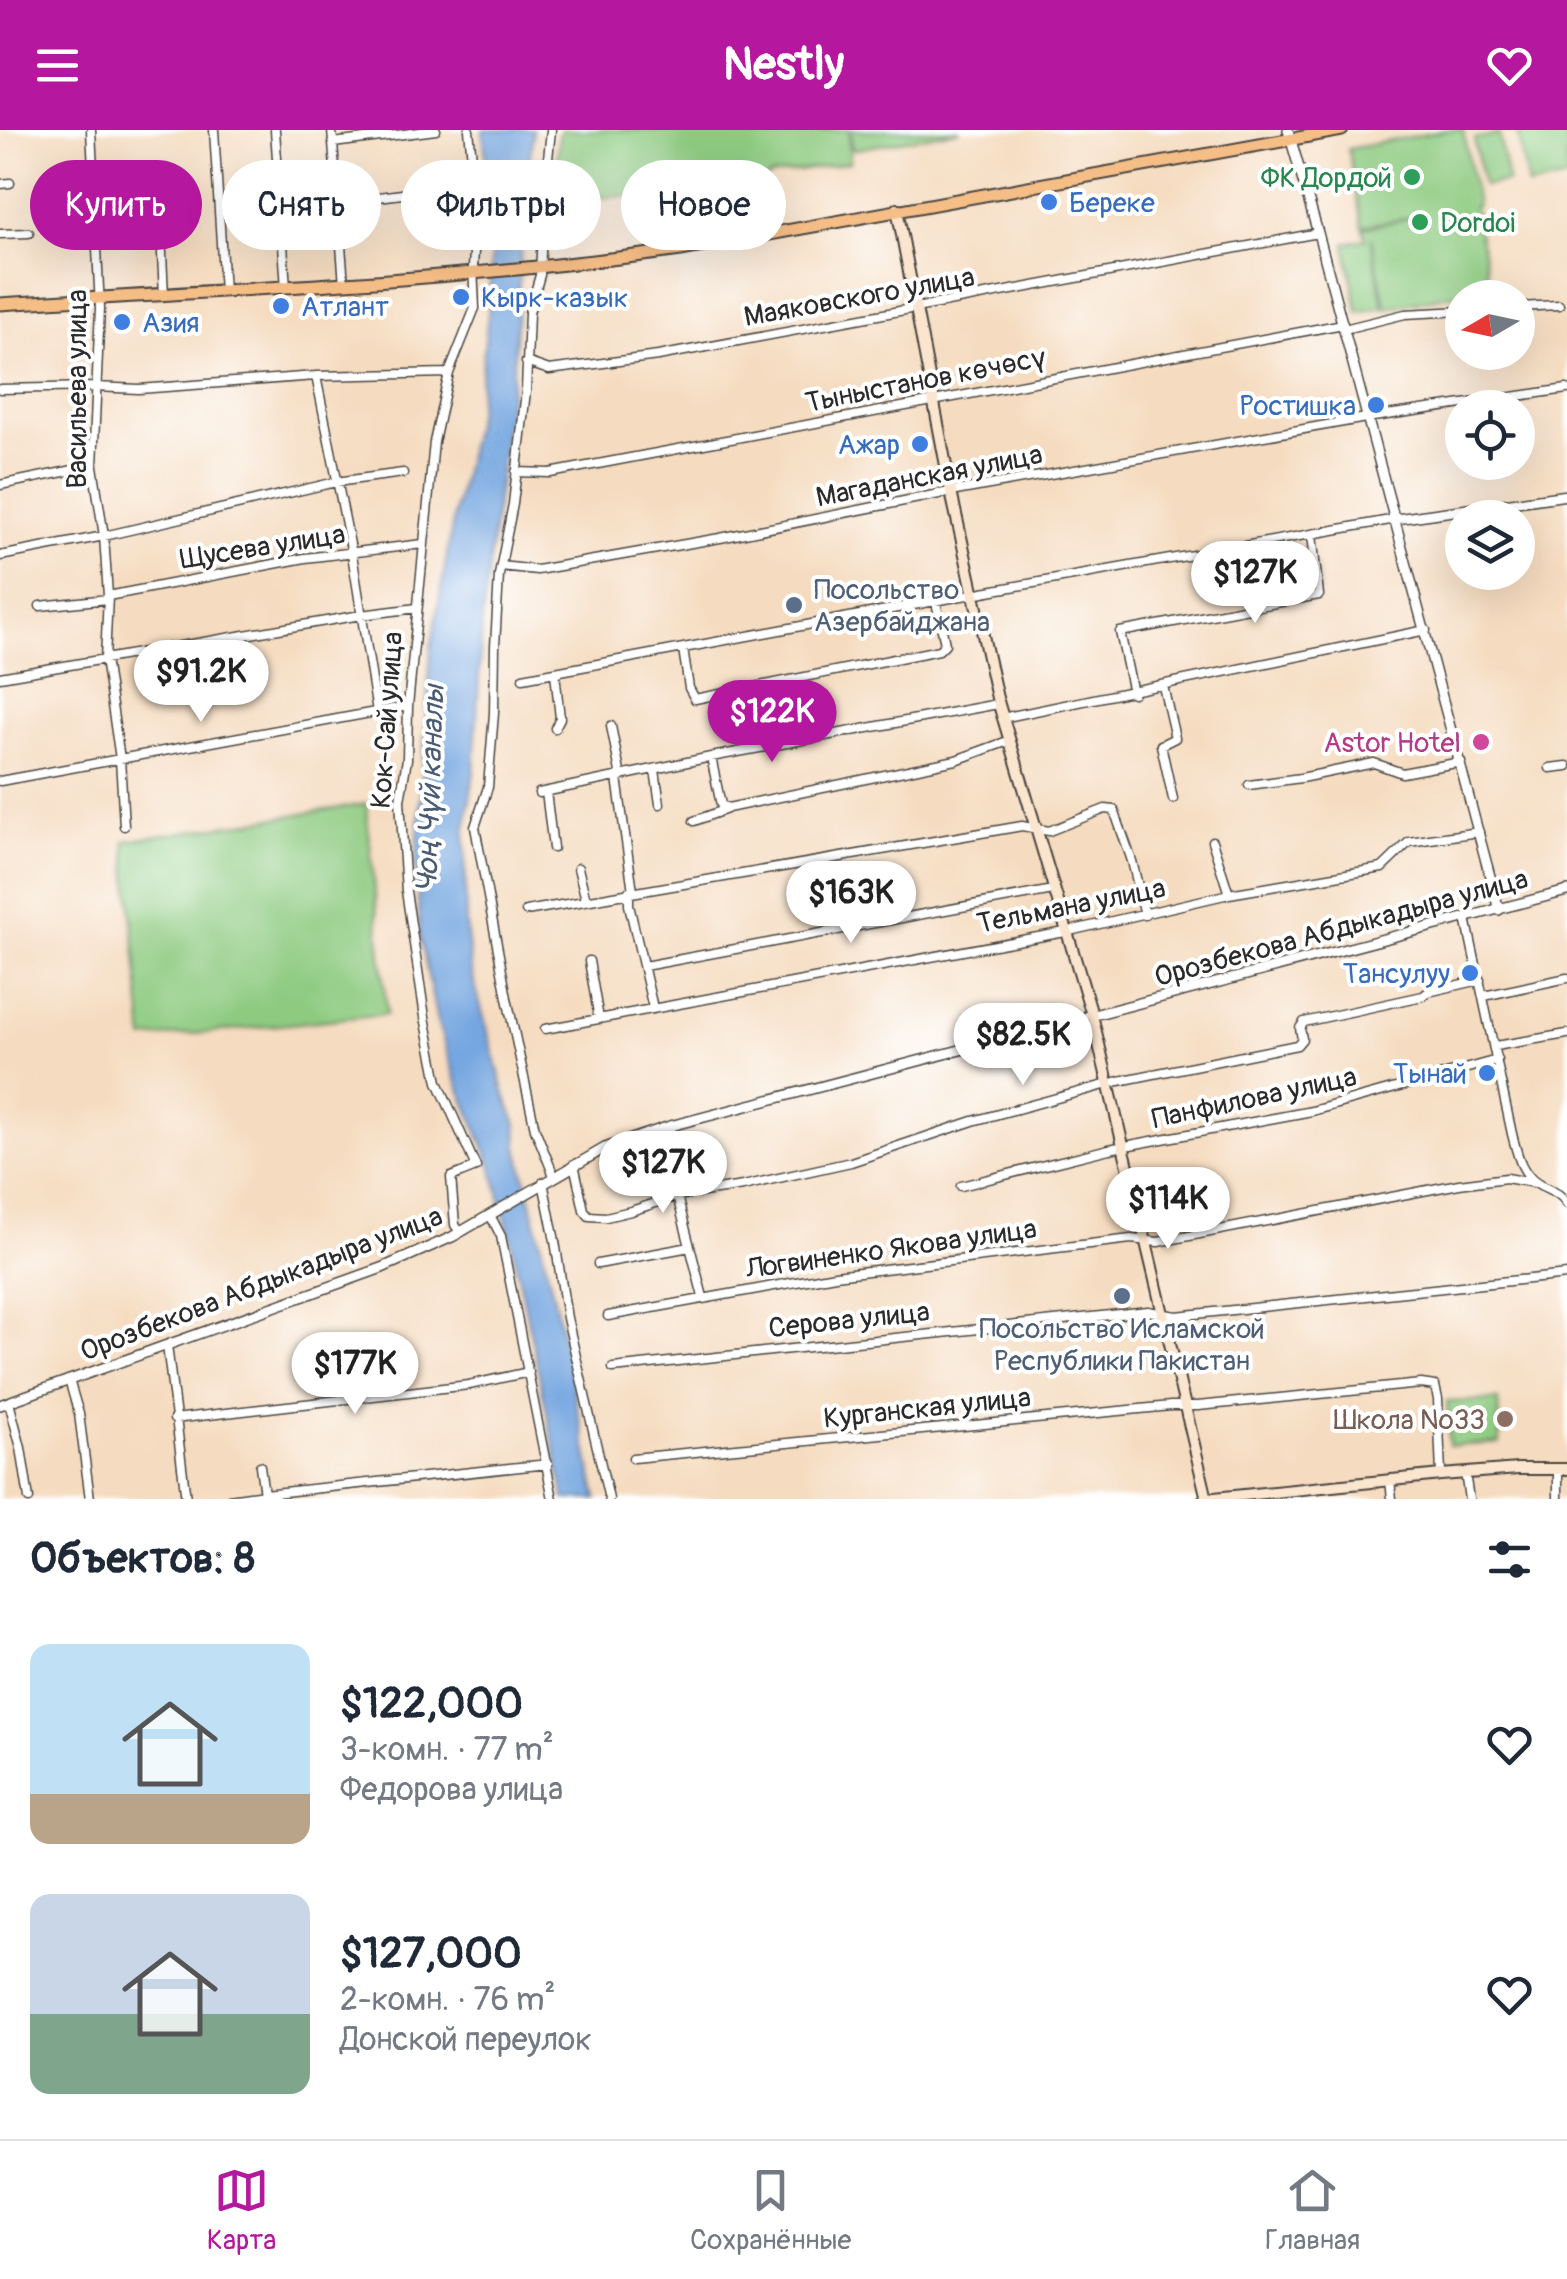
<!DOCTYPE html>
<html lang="ru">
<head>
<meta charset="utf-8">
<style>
	body { margin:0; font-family:Pangolin,sans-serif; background:#f6f6f7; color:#1f2937; height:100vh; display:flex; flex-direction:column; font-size:38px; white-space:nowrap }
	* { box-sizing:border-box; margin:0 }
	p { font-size:32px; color:#747a83 }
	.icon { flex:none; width:55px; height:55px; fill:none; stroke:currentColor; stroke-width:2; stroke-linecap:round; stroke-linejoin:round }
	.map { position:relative; height:1369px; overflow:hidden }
	.drawer { display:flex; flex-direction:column; background:#fff; flex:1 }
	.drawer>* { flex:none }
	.top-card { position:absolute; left:30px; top:30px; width:1000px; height:90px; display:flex; gap:20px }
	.needle { width:65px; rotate:261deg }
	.tools { position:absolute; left:1445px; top:150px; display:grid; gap:20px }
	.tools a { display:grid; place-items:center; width:90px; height:90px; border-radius:50%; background:#fff; box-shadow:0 10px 40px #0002; font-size:50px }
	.price { position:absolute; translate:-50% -85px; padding:0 22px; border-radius:35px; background:#fff; color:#222; font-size:32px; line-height:65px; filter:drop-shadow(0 2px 5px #0008) }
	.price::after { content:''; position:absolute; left:50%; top:60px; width:30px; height:22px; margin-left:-15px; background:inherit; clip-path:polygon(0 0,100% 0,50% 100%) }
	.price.selected { background:#b5179e; color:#fff }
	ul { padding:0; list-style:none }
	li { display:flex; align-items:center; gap:30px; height:250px; padding:0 30px }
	li span { display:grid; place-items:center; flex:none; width:280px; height:200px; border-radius:20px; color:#555 }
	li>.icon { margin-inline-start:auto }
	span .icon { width:120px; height:120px; fill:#fffc; stroke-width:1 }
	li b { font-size:42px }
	h2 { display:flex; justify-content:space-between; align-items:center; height:120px; padding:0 30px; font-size:42px }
	.tag { padding:0 35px; border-radius:45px; background:#fff; box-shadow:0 10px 40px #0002; font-size:35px; line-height:90px }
	.tag.selected { background:#b5179e; color:#fff }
	header { display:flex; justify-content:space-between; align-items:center; height:130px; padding:0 30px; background:#b5179e; color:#fff; font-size:45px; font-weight:700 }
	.tabs { display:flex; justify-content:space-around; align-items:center; height:140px; border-top:2px solid #e0e1e3; background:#fff; font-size:28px; color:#747a83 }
	.tabs a { display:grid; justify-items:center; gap:5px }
	.tabs .selected { color:#b5179e }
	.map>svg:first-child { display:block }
	.green { fill:#8ecb81; stroke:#5c7b56; stroke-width:2.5 }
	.water { fill:#75a6e0; stroke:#506886; stroke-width:2.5 }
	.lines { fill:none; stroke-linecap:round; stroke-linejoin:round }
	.minor-casing { stroke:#494541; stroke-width:11 }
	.tertiary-casing { stroke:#494541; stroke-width:12 }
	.secondary-casing { stroke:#494541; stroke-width:14 }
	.primary-casing { stroke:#494541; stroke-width:15 }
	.minor { stroke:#fff; stroke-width:8 }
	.tertiary { stroke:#fff; stroke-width:9 }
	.secondary { stroke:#fbe5cf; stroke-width:10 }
	.primary { stroke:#f6be87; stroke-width:11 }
	.leisure-dot { fill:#2e9e5b; stroke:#fff; stroke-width:4 }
	.shop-dot { fill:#3f7fe0; stroke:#fff; stroke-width:4 }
	.service-dot { fill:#5c6f8a; stroke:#fff; stroke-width:4 }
	.hotel-dot { fill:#d1479c; stroke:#fff; stroke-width:4 }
	.education-dot { fill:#8d6e63; stroke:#fff; stroke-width:4 }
	.labels { text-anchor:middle; stroke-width:8; stroke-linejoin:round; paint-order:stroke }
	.leisure-label { font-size:28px; fill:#27864d; stroke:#fff; text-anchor:end }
	.shop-label { font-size:28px; fill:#366cbe; stroke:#fff; text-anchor:start }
	.street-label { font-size:28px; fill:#2b2b2b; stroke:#fff }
	.service-label { font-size:28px; fill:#4e5e75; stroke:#fff; text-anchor:start }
	.hotel-label { font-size:28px; fill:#b23c85; stroke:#fff; text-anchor:end }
	.education-label { font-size:28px; fill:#785e54; stroke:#fff; text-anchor:end }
	.water-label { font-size:30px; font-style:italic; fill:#495c73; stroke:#fff }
</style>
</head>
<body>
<header><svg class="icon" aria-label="menu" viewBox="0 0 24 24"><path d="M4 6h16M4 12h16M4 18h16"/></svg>Nestly<svg class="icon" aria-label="heart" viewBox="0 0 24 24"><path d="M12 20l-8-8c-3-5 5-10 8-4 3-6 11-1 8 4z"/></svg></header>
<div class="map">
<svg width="1567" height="1369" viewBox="0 0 1567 1369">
	<rect width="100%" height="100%" fill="#fff"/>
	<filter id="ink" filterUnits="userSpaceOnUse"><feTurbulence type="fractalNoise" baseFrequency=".01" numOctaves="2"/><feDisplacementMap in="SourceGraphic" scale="20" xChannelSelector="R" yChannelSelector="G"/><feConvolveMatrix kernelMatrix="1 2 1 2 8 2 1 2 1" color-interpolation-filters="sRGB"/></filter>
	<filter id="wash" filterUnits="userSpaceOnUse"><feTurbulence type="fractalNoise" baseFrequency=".0048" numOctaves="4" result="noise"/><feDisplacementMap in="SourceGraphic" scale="40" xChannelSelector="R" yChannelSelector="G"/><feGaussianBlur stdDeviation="2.25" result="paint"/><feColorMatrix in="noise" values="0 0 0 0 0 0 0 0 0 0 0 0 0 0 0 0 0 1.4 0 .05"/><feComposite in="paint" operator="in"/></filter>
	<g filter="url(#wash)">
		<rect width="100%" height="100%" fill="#f5dbbf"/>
		<!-- green -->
		<path class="green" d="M560,0H848L850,32L771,46L765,50L669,64L552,70Z
			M851,0H960L852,20Z
			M1446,0H1463L1477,75L1474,76L1476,87L1490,157L1386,178L1371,107L1383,177L1358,182L1345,113L1365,109L1363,98L1413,87L1362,96L1348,19Z
			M1517,0H1567V49L1528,57Z
			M1499,4L1508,52L1483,56L1474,9Z
			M366,674L387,884L144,909L125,711Z
			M1498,1270L1500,1313L1449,1316L1447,1272Z"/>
		<!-- water -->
		<path class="water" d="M483,0H533L523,93L513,241L482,491L474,642L465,703L466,794L471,841L505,965L517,994L518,1017L557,1181L597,1369H565L510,1106L492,1036L455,947L437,891L420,806L416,736L431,518L454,385L477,281L488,185L493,101Z"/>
	</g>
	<g filter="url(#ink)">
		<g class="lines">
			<!-- minor casing -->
			<g class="minor-casing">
				<path id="minor" d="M91,0L100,178L93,336L104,406L108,466L105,529L120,629L124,696
					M214,0L224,162
					M275,0L286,158
					M332,0L344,154
					M551,0L543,77L540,145L529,183L526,261L513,374L499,445L495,516L494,583L488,657L475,697L507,868L535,999L554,1046
					M333,13L436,0
					M0,54L10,53
					M339,72L473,55
					M0,104L29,103
					M161,104L164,165
					M1518,177L1559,175
					M1344,199L1405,184L1462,181
					M526,232L549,240L658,226L1318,103
					M316,246L352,424L377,582
					M0,259L95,257L139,259L316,246L449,243
					M516,342L550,343L1343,194
					M0,355L93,336
					M0,426L104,406L336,352L403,343
					M501,436L537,440L720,408L939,364L1366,288L1567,259
					M108,466L305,428L423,414
					M40,476L108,469
					M683,519L689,558L695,569L939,520L945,514L936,472
					M0,547L361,485L417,478
					M523,548L983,462L1396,389
					M1163,556L1175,608L1161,615L1173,669
					M1133,563L1120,502L1319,465L1312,405
					M1002,588L1426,500
					M611,596L621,647
					M555,598L560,588L555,543
					M711,627L721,675L728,678L956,630L1008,611
					M1550,638L1567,636
					M655,640L660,674
					M617,648L633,761
					M0,651L408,576
					M1249,655L1301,648L1374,633L1402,643L1461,632
					M546,662L553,718
					M539,663L711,627L998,574
					M694,691L727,679
					M1212,711L1229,764
					M578,738L586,770
					M629,761V775L653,878
					M526,781L1022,696L1049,701L1105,679L1114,680L1132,731L1145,785
					M1466,788L1512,1004C1517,1023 1521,1045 1540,1055C1551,1061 1560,1062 1567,1074
					M589,831L599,889
					M644,836L1053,760
					M1484,866L1567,848
					M545,899L1065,802L1229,764L1382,738L1409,712L1479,702
					M1495,916L1567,904
					M670,996L677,1066L703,1167
					M574,1034L584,1080L589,1086L606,1087L631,1081L677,1066L743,1056L851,1032L973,991L1119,951L1297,915L1302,909L1300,898L1304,892L1423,866L1428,862L1480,850
					M543,1052L555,1111L567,1188L609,1369
					M961,1056L1109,1019L1312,981L1497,930
					M490,1085L501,1106L553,1369
					M460,1102L455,1095L451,1047L476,1037L438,952L425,887L406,761L400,670L407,629L408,576L434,312L449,243L475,178L473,137L477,77L469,0
					M598,1134L690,1117
					M608,1186L835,1145L1131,1109L1158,1112L1459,1054L1506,1048L1535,1053
					M167,1215L186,1369
					M613,1238L1148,1181L1176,1186L1567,1145
					M69,1250L79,1284L90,1369
					M9,1272L21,1318L29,1369
					M174,1289L469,1255L529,1242
					M633,1328L1171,1276H1198L1421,1254L1435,1256L1438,1269L1441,1345
					M260,1336L264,1364L548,1334
					M1558,1339V1369
					M1465,1343L1469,1369
					M1390,1350L1392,1369
					M229,1369L264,1364"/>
			</g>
			<!-- tertiary casing -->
			<g class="tertiary-casing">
				<path id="tertiary" d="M1288,0L1318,103L1499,780
					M1396,389L1567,365
					M0,1275L382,1138L452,1107L605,1018L670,996L1567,761"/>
			</g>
			<!-- secondary casing -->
			<g class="secondary-casing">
				<path id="secondary" d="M897,79L951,362L997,568L1092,885L1207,1369
					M1204,1369L1441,1345L1518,1339H1567"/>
			</g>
			<!-- primary casing -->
			<g class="primary-casing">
				<path id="primary" d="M0,174C227,160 455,151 681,120L1342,0"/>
			</g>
			<!-- minor -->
			<use href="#minor" class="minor"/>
			<!-- tertiary -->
			<use href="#tertiary" class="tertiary"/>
			<!-- secondary -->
			<use href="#secondary" class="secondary"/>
			<!-- primary -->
			<use href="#primary" class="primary"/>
		</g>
	</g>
	<!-- markers -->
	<g class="leisure-dot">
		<circle cx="1412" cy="47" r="10"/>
		<circle cx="1420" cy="92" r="10"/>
	</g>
	<g class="shop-dot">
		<circle cx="1049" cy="72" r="10"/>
		<circle cx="461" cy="167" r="10"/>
		<circle cx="281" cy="176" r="10"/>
		<circle cx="122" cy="192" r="10"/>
		<circle cx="1376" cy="275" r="10"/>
		<circle cx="920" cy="314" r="10"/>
		<circle cx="1470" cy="843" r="10"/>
		<circle cx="1487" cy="943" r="10"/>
	</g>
	<g class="service-dot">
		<circle cx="794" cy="475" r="10"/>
		<circle cx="1122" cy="1166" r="10"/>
	</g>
	<circle class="hotel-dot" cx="1481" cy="612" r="10"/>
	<circle class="education-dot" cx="1505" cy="1289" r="10"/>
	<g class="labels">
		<!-- leisure labels -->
		<g class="leisure-label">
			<text x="1392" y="57">ФК Дордой</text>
			<text x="1440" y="102" text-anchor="start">Dordoi</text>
		</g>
		<!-- shop labels -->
		<g class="shop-label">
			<text x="1069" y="82">Береке</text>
			<text x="481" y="177">Кырк-казык</text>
			<text x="301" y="186">Атлант</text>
			<text x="142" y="202">Азия</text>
			<text x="1356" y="285" text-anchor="end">Ростишка</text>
			<text x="900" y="324" text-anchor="end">Ажар</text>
			<text x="1450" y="853" text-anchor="end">Тансулуу</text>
			<text x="1467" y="953" text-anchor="end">Тынай</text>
		</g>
		<!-- street labels -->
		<g class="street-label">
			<text transform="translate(859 166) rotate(-10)" y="10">Маяковского улица</text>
			<text transform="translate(926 249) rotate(-11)" y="10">Тыныстанов көчөсү</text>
			<text transform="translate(76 259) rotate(-90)" y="10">Васильева улица</text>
			<text transform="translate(929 345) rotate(-11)" y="10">Магаданская улица</text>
			<text transform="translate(262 416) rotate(-9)" y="10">Щусева улица</text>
			<text transform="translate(386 590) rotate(-86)" y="10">Кок-Сай улица</text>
			<text transform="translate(1071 775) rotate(-11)" y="10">Тельмана улица</text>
			<text transform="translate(1341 797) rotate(-15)" y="10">Орозбекова Абдыкадыра улица</text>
			<text transform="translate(1254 967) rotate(-12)" y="10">Панфилова улица</text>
			<text transform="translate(891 1118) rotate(-8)" y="10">Логвиненко Якова улица</text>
			<text transform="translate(261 1153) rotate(-21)" y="10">Орозбекова Абдыкадыра улица</text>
			<text transform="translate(849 1189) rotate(-6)" y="10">Серова улица</text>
			<text transform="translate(927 1277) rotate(-6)" y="10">Курганская улица</text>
		</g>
		<!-- service labels -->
		<g class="service-label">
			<text x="814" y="469">Посольство<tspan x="814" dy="32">Азербайджана</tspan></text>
			<text x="1122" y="1208" text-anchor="middle">Посольство Исламской<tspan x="1122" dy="32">Республики Пакистан</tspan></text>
		</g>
		<!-- hotel labels -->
		<g class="hotel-label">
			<text x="1461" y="622">Astor Hotel</text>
		</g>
		<!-- education labels -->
		<g class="education-label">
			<text x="1485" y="1299">Школа №33</text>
		</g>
		<!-- water labels -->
		<g class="water-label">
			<text transform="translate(430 659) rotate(-88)" y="10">Чоң Чүй каналы</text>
		</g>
	</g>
</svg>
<div class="tools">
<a><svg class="needle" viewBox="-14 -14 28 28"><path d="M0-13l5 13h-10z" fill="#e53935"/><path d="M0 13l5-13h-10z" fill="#747a83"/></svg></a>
<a><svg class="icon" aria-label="locate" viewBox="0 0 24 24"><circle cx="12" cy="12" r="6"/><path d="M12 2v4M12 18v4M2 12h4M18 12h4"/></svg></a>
<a><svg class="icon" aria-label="layers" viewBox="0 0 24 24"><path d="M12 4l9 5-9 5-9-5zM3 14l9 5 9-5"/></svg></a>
</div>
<b class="price" style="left:1255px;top:496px">$127K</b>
<b class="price" style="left:201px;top:595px">$91.2K</b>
<b class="price selected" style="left:772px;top:635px">$122K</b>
<b class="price" style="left:851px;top:816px">$163K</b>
<b class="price" style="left:1023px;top:958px">$82.5K</b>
<b class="price" style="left:663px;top:1086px">$127K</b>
<b class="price" style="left:1168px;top:1122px">$114K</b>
<b class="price" style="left:355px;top:1287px">$177K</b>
<div class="top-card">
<a class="tag selected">Купить</a>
<a class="tag">Снять</a>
<a class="tag">Фильтры</a>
<a class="tag">Новое</a>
</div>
</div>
<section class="drawer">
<h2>Объектов: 8<svg class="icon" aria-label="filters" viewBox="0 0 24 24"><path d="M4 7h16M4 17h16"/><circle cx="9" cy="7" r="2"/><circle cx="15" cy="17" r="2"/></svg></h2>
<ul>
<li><span style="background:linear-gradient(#bfe0f5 75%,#b9a48a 0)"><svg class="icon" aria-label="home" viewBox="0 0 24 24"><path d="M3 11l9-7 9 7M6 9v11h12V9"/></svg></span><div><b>$122,000</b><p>3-комн. · 77 m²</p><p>Федорова улица</p></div><svg class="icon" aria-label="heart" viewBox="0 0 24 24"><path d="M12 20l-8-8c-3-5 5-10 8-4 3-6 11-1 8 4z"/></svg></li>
<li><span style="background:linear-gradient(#c9d6e8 60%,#7fa58c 0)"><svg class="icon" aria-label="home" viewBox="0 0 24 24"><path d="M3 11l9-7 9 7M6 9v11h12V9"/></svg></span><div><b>$127,000</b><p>2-комн. · 76 m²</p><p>Донской переулок</p></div><svg class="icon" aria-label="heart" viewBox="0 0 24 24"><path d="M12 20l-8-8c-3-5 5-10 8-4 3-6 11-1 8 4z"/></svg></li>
</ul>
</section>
<nav class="tabs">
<a class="selected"><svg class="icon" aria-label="map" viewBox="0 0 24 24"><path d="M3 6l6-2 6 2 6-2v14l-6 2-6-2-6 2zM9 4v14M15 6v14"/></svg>Карта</a>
<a><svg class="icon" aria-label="saved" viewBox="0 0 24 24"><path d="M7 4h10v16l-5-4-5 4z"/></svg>Сохранённые</a>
<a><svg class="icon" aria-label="home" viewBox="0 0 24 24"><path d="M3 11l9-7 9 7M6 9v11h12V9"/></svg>Главная</a>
</nav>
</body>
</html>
